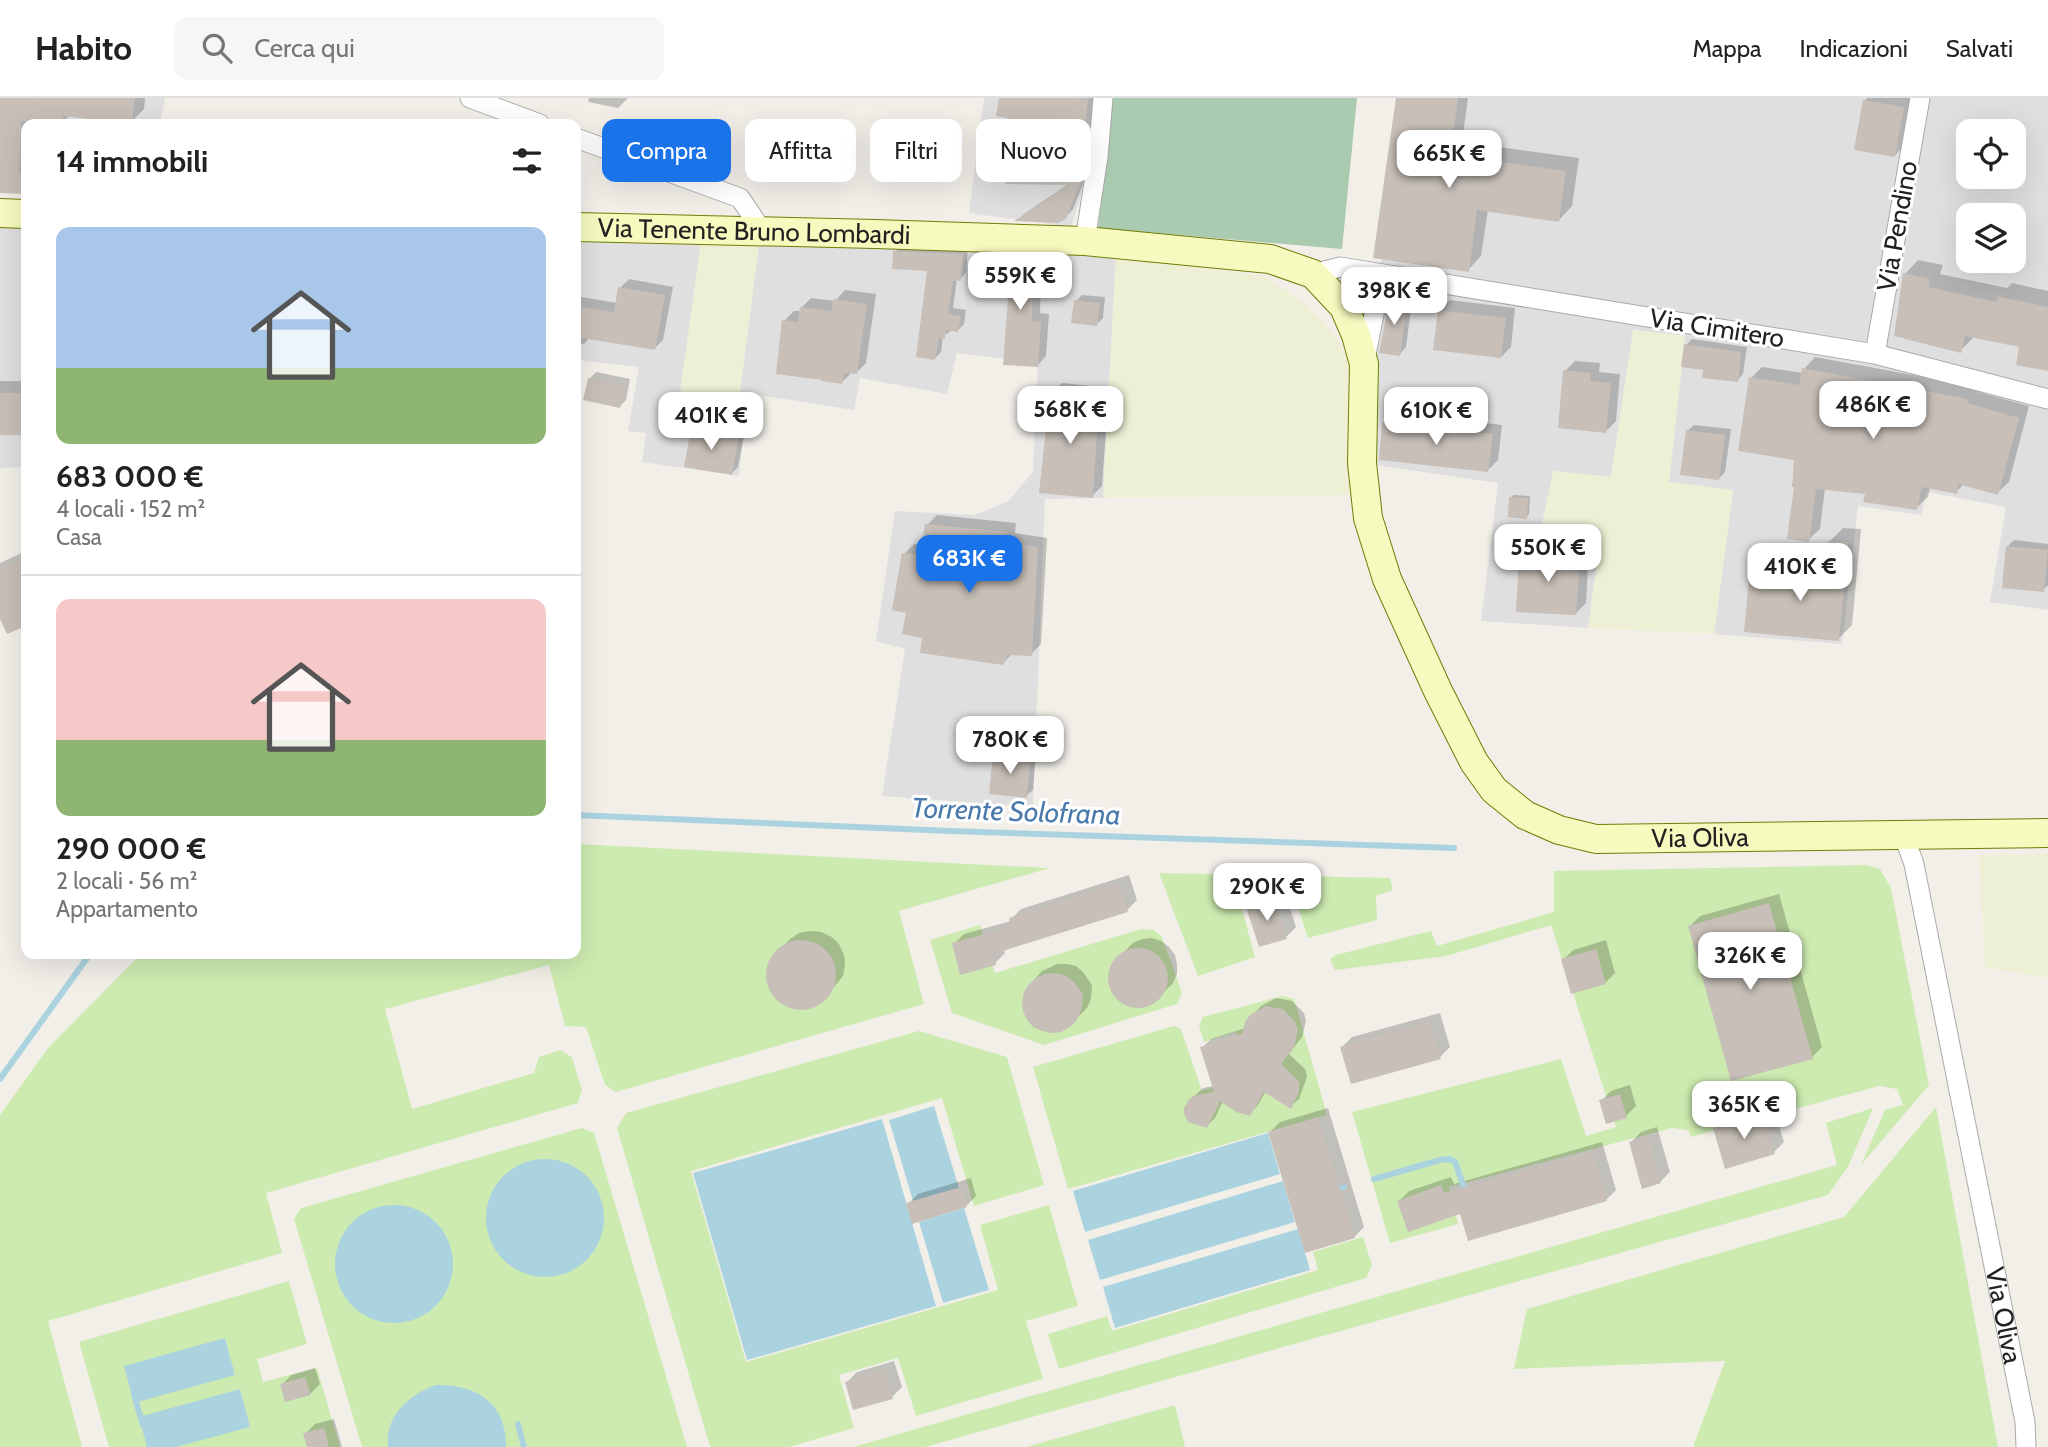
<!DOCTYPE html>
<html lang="it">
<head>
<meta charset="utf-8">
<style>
	body { margin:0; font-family:Cabin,sans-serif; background:#f6f6f6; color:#222; height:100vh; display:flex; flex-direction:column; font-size:26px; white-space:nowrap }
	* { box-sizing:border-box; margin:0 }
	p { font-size:23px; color:#767676 }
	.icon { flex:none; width:38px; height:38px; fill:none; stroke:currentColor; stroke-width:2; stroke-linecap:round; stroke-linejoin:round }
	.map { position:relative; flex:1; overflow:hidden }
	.side { position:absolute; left:21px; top:21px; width:560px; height:840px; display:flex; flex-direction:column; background:#fff; border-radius:14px; box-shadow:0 7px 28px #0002 }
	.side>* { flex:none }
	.guide { position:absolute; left:602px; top:21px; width:665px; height:63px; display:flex; gap:14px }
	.controls { position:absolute; left:1956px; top:21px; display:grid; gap:14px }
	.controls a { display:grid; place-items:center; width:70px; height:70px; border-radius:14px; background:#fff; box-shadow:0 7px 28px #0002; font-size:35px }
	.price { position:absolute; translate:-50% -60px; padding:0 16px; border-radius:14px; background:#fff; color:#222; font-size:23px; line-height:46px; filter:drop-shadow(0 2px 4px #0008) }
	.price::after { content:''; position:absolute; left:50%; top:42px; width:21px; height:16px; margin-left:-10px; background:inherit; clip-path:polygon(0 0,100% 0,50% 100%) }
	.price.on { background:#1a73e8; color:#fff }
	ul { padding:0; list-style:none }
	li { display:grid; align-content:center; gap:14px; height:371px; padding:0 35px }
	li+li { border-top:2px solid #e0e0e0 }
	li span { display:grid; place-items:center; height:217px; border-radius:14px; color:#555 }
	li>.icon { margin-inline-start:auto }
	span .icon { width:126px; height:126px; fill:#fffc; stroke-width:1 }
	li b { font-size:30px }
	h2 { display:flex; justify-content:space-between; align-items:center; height:84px; padding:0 35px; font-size:30px }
	.chip { padding:0 24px; border-radius:14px; background:#fff; box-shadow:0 7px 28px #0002; font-size:24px; line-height:63px }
	.chip.on { background:#1a73e8; color:#fff }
	header { display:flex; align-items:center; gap:42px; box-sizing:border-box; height:98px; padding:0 35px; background:#fff; border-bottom:2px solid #e0e0e0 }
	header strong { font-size:33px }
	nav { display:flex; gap:38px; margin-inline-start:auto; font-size:24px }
	.search { width:490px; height:63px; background:#f6f6f6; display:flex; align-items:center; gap:18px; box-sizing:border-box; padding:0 24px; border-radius:14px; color:#767676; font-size:26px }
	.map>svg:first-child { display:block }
	.residential { fill:#e0dfdf; fill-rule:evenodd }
	.farmland { fill:#eef0d5 }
	.grass { fill:#cdebb0 }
	.cemetery { fill:#aacbaf }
	.water { fill:#aad3df }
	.shadow { fill:#0003 }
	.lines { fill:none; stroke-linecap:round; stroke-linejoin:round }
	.stream { stroke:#aad3df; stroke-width:6 }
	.building { fill:#c7bfb8 }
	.minor-casing { stroke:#a9a9a9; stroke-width:21 }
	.secondary-casing { stroke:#707d05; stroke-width:30 }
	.minor { stroke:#fff; stroke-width:19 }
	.secondary { stroke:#f7fabf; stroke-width:28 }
	.labels { text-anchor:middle; stroke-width:6; stroke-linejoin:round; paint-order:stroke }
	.street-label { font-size:26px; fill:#222; stroke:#fff }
	.water-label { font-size:28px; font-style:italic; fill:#4a7aab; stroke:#fff }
</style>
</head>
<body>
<header>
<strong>Habito</strong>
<div class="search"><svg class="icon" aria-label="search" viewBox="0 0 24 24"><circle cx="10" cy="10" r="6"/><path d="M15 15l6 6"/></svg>Cerca qui</div>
<nav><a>Mappa</a><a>Indicazioni</a><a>Salvati</a></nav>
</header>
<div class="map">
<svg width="2048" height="1349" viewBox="0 0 2048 1349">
	<rect width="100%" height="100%" fill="#f2efe9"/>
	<!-- residential -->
	<path class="residential" d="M0,0H165L160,26H26V96L0,95Z
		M984,0H1094L1089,72L1071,129L969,115Z
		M1397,0H2048V512L1990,504L2006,409L1927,394L1921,417L1858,408L1842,546L1714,536L1733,393L1669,384L1685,238L1634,232L1611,379L1553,373L1601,438L1588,530L1481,523L1498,385L1362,365ZM1969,33H2014V79H1969ZM1969,117H2014V163H1969Z
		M0,124L26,125V369L0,370Z
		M576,144L701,145L678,310L745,320L739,378L642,364L646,335L628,333L639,269L576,262Z
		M759,146L926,148L1116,159L1103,400L1045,401L1033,709L882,698L905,551L876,543L895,413L975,417L1008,403L1033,374L1038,265L957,255L947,296L860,280L854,312L740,294Z"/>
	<!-- farmland -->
	<path class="farmland" d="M701,145L759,146L738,307L746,308L745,320L678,310Z
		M1116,159L1264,178L1298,200L1327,228L1342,249L1349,266L1348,381L1351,397L1103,400Z
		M1633,232L1685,238L1669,384L1733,392L1714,536L1588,530L1601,439L1541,431L1553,373L1611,379Z
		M2048,756V880L1985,869L1979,757Z"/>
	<!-- grass -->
	<path class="grass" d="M576,746L1050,770L899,813L924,906L616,994L605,987L586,929L565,928L549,867L385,911L412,1011L534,975L539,959L560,952L572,959L582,992L578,1005L266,1095L282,1155L48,1223L82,1349H0V1017L48,950L141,856H576Z
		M1866,767L1880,771L1891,790L1929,987L1861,1067L1885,1012L1903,1007L1897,991L1879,988L1691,1039L1688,1032L1672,1030L1449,1089L1458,1126L1390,1145L1352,1014L1561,961L1586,1038L1616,1029L1551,827L1446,858L1335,872L1330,861L1336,857L1431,833L1437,848L1554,814V773Z
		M1159,775L1390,780L1393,792L1376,798L1377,822L1308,840L1291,788L1240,804L1255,859L1198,878Z
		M980,827L995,875L1141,831L1154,832L1162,839L1182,895L1177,906L1044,947L952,915L930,842Z
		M1282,898L1294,901L1327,1017L1068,1091L1033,969L1174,928L1181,931L1202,993L1250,977L1236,934L1204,944L1199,928L1203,919Z
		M919,933L1007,959L1044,1087L974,1108L942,1000L691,1073L746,1264L998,1192L980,1127L1049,1107L1078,1208L1026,1223L1043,1281L916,1318L898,1260L839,1277L854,1330L789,1349H710L617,1030L626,1015Z
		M1936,1009L1998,1349H1693L1725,1263L1514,1271L1527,1211L1844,1119Z
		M1873,1010L1848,1069L1828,1097L925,1349H853L1837,1067L1826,1025Z
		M582,1030L594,1035L687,1349H362L294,1121L301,1110Z
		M1363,1139L1372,1167L1366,1180L1059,1271L1048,1236L1107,1218L1112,1233L1318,1172L1313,1154Z
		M289,1183L307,1246L257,1261L263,1284L317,1270L340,1349H109L79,1244Z
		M1175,1307L1185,1349H1026Z"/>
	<!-- cemetery -->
	<path class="cemetery" d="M1112,0H1357L1342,151L1098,130Z"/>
	<!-- water -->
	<path class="water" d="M934,1008L959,1090L913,1103L889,1022Z
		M882,1021L936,1208L747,1262L693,1075Z
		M1268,1035L1280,1076L1085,1134L1073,1093Z
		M486 1120a59 59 0 1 1 118 0a59 59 0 1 1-118 0Z
		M1283,1083L1295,1124L1100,1182L1088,1142Z
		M335 1166a59 59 0 1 1 118 0a59 59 0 1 1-118 0Z
		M964,1110L989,1192L943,1205L919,1124Z
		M1298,1131L1310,1172L1115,1230L1103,1189Z
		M225,1240L235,1277L134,1305L124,1268Z
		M436,1287C476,1286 507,1305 506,1349H388C385,1317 409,1297 436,1287Z
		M240,1291L250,1329L176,1349H147L139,1319Z"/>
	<!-- shadow -->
	<path class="shadow" d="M0,0H145L144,11L131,24L70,17L61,26L33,23V26H26V94L0,93Z
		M589,0H628L618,10L588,4Z
		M1001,0H1094L1086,75L1088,74L1073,111L1065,120L1018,122L1024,116L1070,85Z
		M1398,0H1468L1462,44L1579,60L1572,108L1559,122L1488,112L1481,158L1468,172Z
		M1867,0H1913L1905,47L1895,57L1864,3Z
		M901,148L968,150L966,175L960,181H957L953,210L966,212L964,226L958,232L951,233L943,238L941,254L935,260L929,171L895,154Z
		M1005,148L1042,150L1040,215L1049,216L1046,258L1038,267L1012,172L996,157Z
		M1918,162L1943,167L1940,176L2007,190L2012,185L2048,193V271L2021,248L1974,239L1960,253L1905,176Z
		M629,181L673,189L663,242L654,251L590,239L584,246L576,245V198L617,205L620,190Z
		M845,192L876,196L866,265L856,275L852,274L842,284L784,223L794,213H801V210L811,200L835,203Z
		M1398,193L1413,195L1406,249L1400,256L1392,200Z
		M1082,197L1105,199L1103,220L1097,226L1076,203Z
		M1450,202L1515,210L1511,249L1501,259L1440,212Z
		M1692,241L1747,249L1743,276L1737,283L1686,247Z
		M1815,259L1978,289V294L2029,308L2009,384L1997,395L1964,386L1956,394L1930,389L1928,399L1916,410L1867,395L1825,390L1820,431L1808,442L1796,387V360L1751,280L1762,269L1803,275L1804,271Z
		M1575,263L1600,265L1599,274L1620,276L1616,323L1606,333L1565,273Z
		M596,274L630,281L626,302L620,308L590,280Z
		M0,283H26V335L0,336Z
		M1062,285L1109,290L1102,388L1092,398L1052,295Z
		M1394,314L1502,327L1498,362L1488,372L1384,324Z
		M699,325L745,333L738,369L732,375L693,331Z
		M1694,327L1731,331L1725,374L1719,380L1687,333Z
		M1514,397L1530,398L1529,416L1526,419L1511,399Z
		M937,417L1016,425L1015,435L1047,440L1041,546L1031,556H1012L1003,565L923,539L908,514L904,456L914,446L924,447L927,427Z
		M1843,430L1861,431L1852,527L1838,541L1751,482L1764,469L1827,474L1830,443Z
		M2014,442L2048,446V487L2043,492L2007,449Z
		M1531,446L1589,450L1586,505L1576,515L1521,456Z
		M26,453V526L8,534L0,516V465Z
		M1001,650L1036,654L1033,692L1026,698L994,657Z
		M1129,777L1137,802L1127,812L1004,851L1005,855L995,865L954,846L964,836L1011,823V821L1021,811Z
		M1284,792L1296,829L1286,839L1248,810L1258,800Z
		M1779,796L1822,949L1812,959L1690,828L1700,818Z
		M810,833L821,834L832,839L839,846L844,857L845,867L843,878L826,899L817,906L807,909H797L786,906L778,900L772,891L768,881L769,871L772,861L790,841L799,835Z
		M1152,840L1161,843L1169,849L1175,857L1177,866V876L1173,885L1155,903L1146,907L1137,908L1129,907L1114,895L1110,887L1109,878L1116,862L1133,845L1142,841Z
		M1606,842L1615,875L1605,885L1563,862L1573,852Z
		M1057,866H1067L1076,868L1083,874L1092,887L1091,901L1087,910L1069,928L1032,884L1042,873Z
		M1276,900L1292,903L1304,915L1306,923L1302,939L1289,956L1305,971L1307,979L1299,1001L1290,1009L1266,993L1258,1007L1249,1016L1223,1003L1215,1020L1207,1028L1190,1002L1203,990L1214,988L1202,950L1211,941L1245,930L1252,918L1261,908Z
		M1440,915L1450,949L1440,959L1342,949L1352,939Z
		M1630,987L1636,1008L1626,1018L1601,1003L1611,993Z
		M1772,1006L1784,1044L1774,1054L1715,1031L1725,1021Z
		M1328,1010L1364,1129L1354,1139L1270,1034L1280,1024Z
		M1657,1029L1670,1074L1660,1084L1631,1044L1641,1034Z
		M1602,1044L1616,1092L1606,1102L1461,1114L1399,1103L1409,1093L1451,1079L1454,1086Z
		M971,1080L976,1098L966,1108L908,1106L918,1096Z
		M894,1263L902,1289L892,1299L847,1284L857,1274Z
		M315,1270L320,1286L310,1296L282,1287L291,1277Z
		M334,1321L342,1349H309L305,1336L315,1326Z"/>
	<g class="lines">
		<!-- stream -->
		<path class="stream" d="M576,717L951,733L1454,750
			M0,981L90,856
			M1374,1081L1440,1062L1449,1061L1455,1064L1464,1089
			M1332,1093L1344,1089
			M134,1297L143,1327
			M518,1326L524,1349"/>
	</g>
	<!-- building -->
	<path class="building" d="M0,0H135L132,26L63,18L62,26L21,23L19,76H26V96L0,95Z
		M999,0H1088L1080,80L1083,78L1066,121L1058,125L1014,123L1069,87L1005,86L1007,20L996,18Z
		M1396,0H1458L1450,57L1566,73L1559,124L1477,112L1469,174L1373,160Z
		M1863,2L1904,9L1895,59L1854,52Z
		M893,153L963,156L961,183H953L948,216L961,218L958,234L946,232L945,241L939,240L935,262L916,259L927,173L892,171Z
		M994,157L1034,158L1032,223L1041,224L1038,269L1003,267L1010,174L993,173Z
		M1903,175L1930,181L1928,189L1997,204V198L2048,209V273L2016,267L2019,249L1965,238L1961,255L1894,238Z
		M618,189L665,197L655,252L576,239V208L614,214Z
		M1390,199L1407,201L1400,258L1379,255Z
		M833,201L867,206L857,276L844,275L842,286L821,283L822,282L776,276L782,222L798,224L800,209L832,213Z
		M1074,202L1100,205L1097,228L1071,225Z
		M1438,212L1506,220L1501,260L1433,252Z
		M1684,246L1741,254L1738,284L1702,280L1703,272L1681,269Z
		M1802,270L1968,301L1967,305L2019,320L1998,397L1958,386L1957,396L1922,389L1917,412L1863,404L1865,396L1816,391L1809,444L1787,441L1794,389H1792L1794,362L1738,353L1749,279L1799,287Z
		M1563,272L1591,275L1590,283L1611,285L1606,335L1558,330Z
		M588,280L625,287L620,310L583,302Z
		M1050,294L1099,300L1093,400L1039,395Z
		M0,295H26V337H0Z
		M1382,324L1493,336L1488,374L1379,362Z
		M691,330L739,339L732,377L684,369Z
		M1686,332L1725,337L1719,382L1680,377Z
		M1509,399L1528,400L1527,421L1508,419Z
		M925,426L1007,434L1006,445L1038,449L1032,558L1008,557L1003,567L920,555L922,540L902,536L906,515L892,512L902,455L920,457Z
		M1828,443L1848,444L1839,543L1744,534L1749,481L1824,488Z
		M2006,448L2048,452L2044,494L2002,490Z
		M1519,455L1580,459L1576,517L1516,514Z
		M26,459V528L7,536L0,521V471Z
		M993,656L1031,659L1027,700L989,696Z
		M1119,786L1128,814L993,856L996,867L960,877L952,845L1011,829L1009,820Z
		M1274,800L1287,841L1259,849L1246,809Z
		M1769,805L1813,961L1731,983L1688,828Z
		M766 877a35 35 0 1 1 70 0a35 35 0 1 1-70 0Z
		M1108 880a30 30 0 1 1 60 0a30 30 0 1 1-60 0Z
		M1596,851L1606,886L1571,896L1561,861Z
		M1056,875L1066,878L1074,884L1083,897L1081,912L1077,922L1070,929L1061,934L1051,935L1042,933L1033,929L1027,922L1023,913L1022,904L1024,894L1029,886L1036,880L1045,876Z
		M1266,908L1283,911L1295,924L1298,932L1294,949L1281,966L1299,984V994L1291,1011L1264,994L1250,1018L1236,1014L1220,1003L1207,1030L1188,1024L1184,1015V1010L1189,1001L1193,998L1214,994L1200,949L1242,936L1245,924L1250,917Z
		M1430,924L1441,961L1351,986L1340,949Z
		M1620,996L1627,1020L1606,1026L1599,1002Z
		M1763,1015L1775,1056L1725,1071L1713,1030Z
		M1318,1019L1355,1140L1305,1155L1268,1034Z
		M1648,1038L1661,1085L1642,1091L1629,1044Z
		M1592,1053L1607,1103L1468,1143L1460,1116L1408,1134L1397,1103L1441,1087L1444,1095Z
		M961,1089L967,1109L912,1126L906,1105Z
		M884,1272L893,1301L853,1312L845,1284Z
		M305,1279L311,1297L285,1304L280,1286Z
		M324,1330L329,1349H307L303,1335Z"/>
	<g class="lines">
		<!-- minor casing -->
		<g class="minor-casing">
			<g id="minor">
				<path d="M470,0L540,26"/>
				<path d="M576,40L740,100L763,134"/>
				<path d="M1085,143L1098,59L1103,0"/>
				<path d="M1313,176L1340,169L1875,256L2048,301"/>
				<path d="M1344,209L1382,177"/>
				<path d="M1875,256L1920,0"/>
				<path d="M1365,261L1382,177"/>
				<path id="s1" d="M1904,738L1914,766L2025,1324L2026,1349"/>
			</g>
		</g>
		<!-- secondary casing -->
		<g class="secondary-casing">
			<g id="secondary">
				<path d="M0,115L26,116"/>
				<path id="s2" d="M576,129L875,136L1085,143L1270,161L1313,176L1344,209L1356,237L1364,266L1362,365L1368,420L1387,481L1438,593L1474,664L1494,692L1525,717L1559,732L1596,741L2048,735"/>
			</g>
		</g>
		<!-- minor -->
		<use href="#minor" class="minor"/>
		<!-- secondary -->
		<use href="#secondary" class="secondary"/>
	</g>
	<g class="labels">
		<!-- street labels -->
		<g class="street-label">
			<text transform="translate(1897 128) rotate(-80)" y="9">Via Pendino</text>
			<text dy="9" stroke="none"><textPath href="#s2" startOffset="178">Via Tenente Bruno Lombardi</textPath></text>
			<text transform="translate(1717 230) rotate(9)" y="9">Via Cimitero</text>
			<text dy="9" stroke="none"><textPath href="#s2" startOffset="1521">Via Oliva</textPath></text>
			<text dy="9" stroke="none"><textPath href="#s1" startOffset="490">Via Oliva</textPath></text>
		</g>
		<!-- water labels -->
		<g class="water-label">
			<text transform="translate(1016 713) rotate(2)" y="10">Torrente Solofrana</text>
		</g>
	</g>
</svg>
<div class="controls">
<a><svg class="icon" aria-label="locate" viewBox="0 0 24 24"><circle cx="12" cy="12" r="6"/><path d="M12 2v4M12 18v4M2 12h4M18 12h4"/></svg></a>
<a><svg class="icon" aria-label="layers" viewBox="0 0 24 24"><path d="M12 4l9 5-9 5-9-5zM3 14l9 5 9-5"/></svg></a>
</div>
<b class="price" style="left:1449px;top:92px">665K €</b>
<b class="price" style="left:1020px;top:214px">559K €</b>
<b class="price" style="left:1394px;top:229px">398K €</b>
<b class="price" style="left:1873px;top:343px">486K €</b>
<b class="price" style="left:1070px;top:348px">568K €</b>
<b class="price" style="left:1436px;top:349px">610K €</b>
<b class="price" style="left:711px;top:354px">401K €</b>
<b class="price" style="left:1548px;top:486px">550K €</b>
<b class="price on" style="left:969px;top:497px">683K €</b>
<b class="price" style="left:1800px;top:505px">410K €</b>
<b class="price" style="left:1010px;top:678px">780K €</b>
<b class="price" style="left:1267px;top:825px">290K €</b>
<b class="price" style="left:1750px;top:894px">326K €</b>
<b class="price" style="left:1744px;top:1043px">365K €</b>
<div class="guide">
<a class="chip on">Compra</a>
<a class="chip">Affitta</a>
<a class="chip">Filtri</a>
<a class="chip">Nuovo</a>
</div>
<section class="side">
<h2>14 immobili<svg class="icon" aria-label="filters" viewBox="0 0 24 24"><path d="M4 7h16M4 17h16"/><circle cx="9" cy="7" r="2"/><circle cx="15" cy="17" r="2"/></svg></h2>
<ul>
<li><span style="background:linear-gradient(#a9c7e8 65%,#8fb573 0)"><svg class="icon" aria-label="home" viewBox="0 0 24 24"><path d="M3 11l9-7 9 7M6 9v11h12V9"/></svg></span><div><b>683 000 €</b><p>4 locali · 152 m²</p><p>Casa</p></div></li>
<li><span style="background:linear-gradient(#f6c9c9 65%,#8fb573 0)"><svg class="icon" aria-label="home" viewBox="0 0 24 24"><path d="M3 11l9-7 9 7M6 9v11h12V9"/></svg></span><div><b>290 000 €</b><p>2 locali · 56 m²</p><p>Appartamento</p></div></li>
</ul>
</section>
</div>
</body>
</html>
